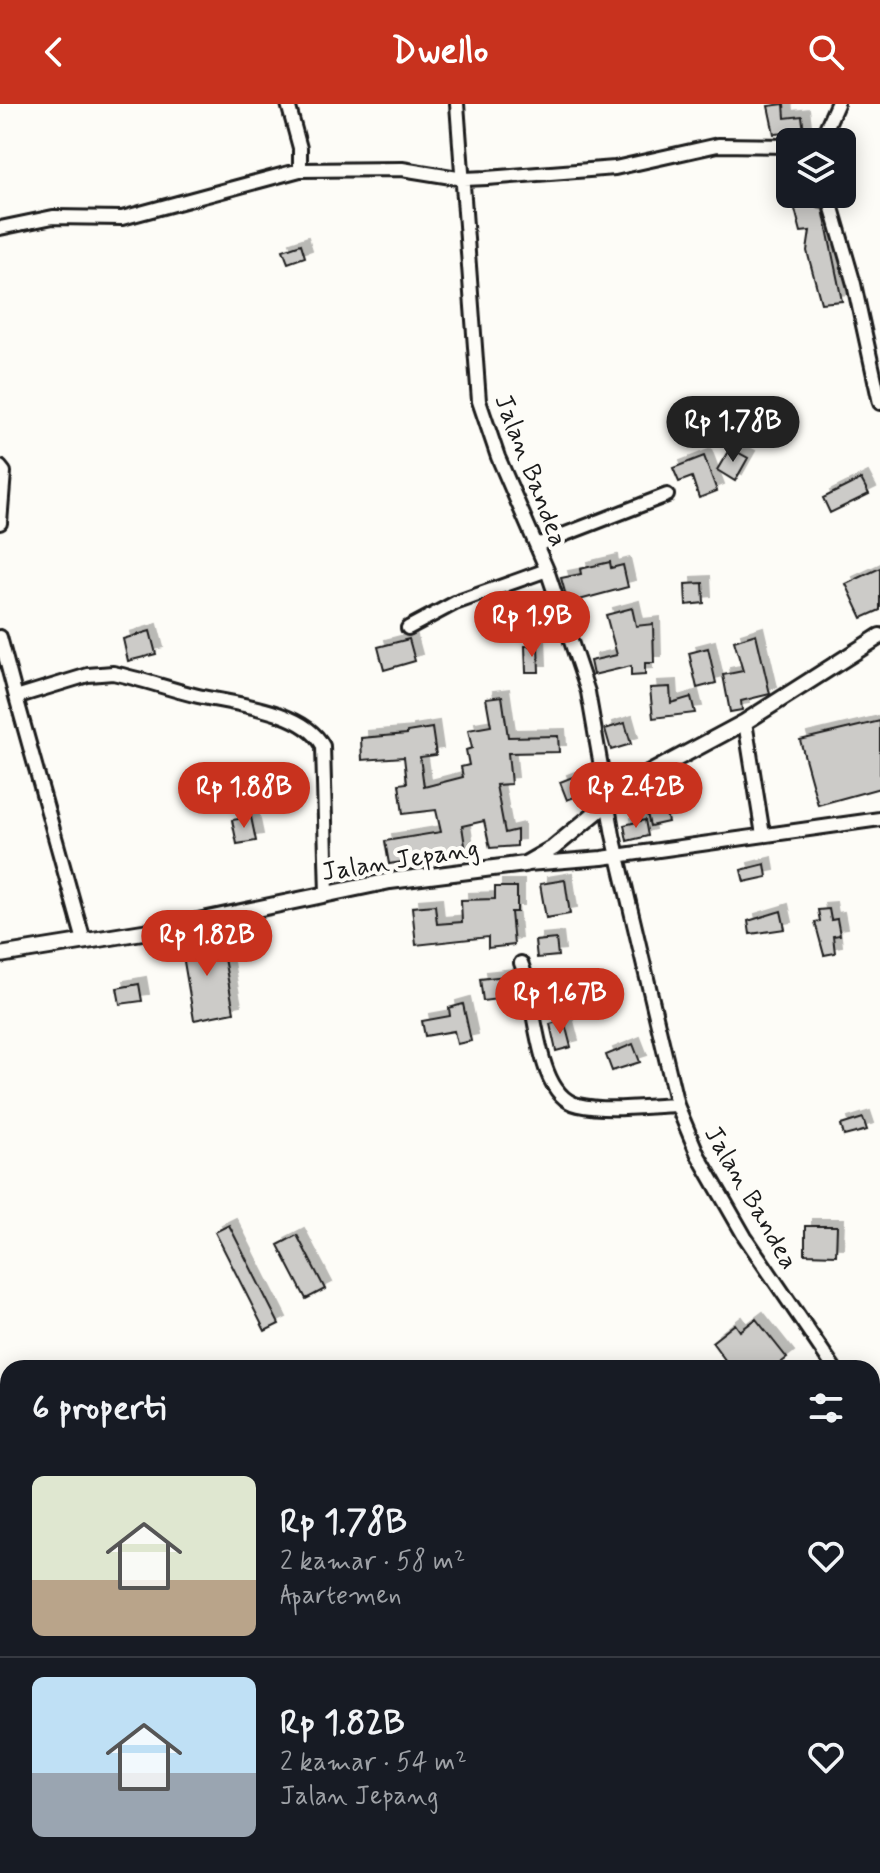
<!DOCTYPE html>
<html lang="id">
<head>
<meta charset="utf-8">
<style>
	body { margin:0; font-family:Mynerve,sans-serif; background:#20242c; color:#f1f3f6; height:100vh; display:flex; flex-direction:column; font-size:30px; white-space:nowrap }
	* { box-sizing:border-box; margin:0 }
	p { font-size:26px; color:#9ea1a6 }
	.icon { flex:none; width:44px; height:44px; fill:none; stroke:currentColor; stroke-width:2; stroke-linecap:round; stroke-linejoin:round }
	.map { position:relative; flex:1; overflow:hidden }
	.side { position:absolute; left:0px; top:1256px; width:880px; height:514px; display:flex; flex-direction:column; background:#171b24; border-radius:24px 24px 0 0; box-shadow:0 4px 20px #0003 }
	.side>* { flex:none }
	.buttons { position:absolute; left:776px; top:24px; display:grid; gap:16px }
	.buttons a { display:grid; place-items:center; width:80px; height:80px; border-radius:12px; background:#171b24; box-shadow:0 4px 20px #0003; font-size:40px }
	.price { position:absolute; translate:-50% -68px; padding:0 18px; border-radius:28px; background:#c8321e; color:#fff; font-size:26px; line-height:52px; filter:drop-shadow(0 2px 4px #0008) }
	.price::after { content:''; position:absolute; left:50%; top:48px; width:24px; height:18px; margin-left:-12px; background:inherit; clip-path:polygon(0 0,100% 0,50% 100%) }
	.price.selected { background:#222; color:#fff }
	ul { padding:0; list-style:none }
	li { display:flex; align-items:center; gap:24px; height:200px; padding:0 32px }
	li+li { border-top:2px solid #363941 }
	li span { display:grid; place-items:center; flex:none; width:224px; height:160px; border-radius:12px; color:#555 }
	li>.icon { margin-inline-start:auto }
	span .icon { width:96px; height:96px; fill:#fffc; stroke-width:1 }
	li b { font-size:34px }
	h2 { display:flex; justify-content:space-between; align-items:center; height:96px; padding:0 32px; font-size:34px }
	header { display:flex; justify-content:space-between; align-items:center; height:104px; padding:0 32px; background:#c8321e; color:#fff; font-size:36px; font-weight:800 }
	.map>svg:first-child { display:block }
	.building { fill:#cccbc8; stroke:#1c1c1c; stroke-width:2; filter:url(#shadow) }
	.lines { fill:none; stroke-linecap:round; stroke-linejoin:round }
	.minor-casing { stroke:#1c1c1c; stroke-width:18 }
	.tertiary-casing { stroke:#1c1c1c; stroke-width:20 }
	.minor { stroke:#fdfcf7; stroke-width:12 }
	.tertiary { stroke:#fdfcf7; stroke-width:14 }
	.labels { text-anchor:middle; stroke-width:8; stroke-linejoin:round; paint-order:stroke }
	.street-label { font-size:26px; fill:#1c1c1c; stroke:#fdfcf7 }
</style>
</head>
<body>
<header><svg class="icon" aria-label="back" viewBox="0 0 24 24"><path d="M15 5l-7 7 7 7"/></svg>Dwello<svg class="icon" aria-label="search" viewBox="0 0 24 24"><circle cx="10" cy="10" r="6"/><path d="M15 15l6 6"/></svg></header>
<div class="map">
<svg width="880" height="1769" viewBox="0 0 880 1769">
	<defs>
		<filter id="shadow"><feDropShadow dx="7" dy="-7" stdDeviation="0" flood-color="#0004"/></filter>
	</defs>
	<rect width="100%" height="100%" fill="#fdfcf7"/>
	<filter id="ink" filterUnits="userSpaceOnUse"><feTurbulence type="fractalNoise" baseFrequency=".0125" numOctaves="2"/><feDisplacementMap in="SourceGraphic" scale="16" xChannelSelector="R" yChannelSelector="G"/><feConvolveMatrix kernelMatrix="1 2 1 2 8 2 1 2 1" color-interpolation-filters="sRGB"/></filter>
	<g filter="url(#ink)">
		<!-- building -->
		<path class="building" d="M784,0L785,14L802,12L804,28L774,30L768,2Z
			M791,90H814L817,104L823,105L842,197L821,199L807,147L810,127L801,128Z
			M301,140L305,153L288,159L283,146Z
			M730,344L748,354L735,377L717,366Z
			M704,352L717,387L699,394L692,373L679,378L673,364Z
			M861,375L869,390L830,409L823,394Z
			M610,458L611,464L623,461L628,483L568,499L561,474L581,470L580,465Z
			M880,464V506L862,514L846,480Z
			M703,479L704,499L686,501L685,480Z
			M632,504L636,522L653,520L654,559H645V571L631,572V562L593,571L590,557L617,551L606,511Z
			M150,527L156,550L128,557L123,535Z
			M756,530L770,590L741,597L742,606L730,608L723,571L743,567L734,537Z
			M409,535L415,557L384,566L378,543Z
			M525,542H538L539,568H526Z
			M708,544L716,579L697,584L689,549Z
			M670,583L671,599L691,593L695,609L653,614L650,584Z
			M502,592L508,633L558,632L559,648L508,649L511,680L496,681L505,729L517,726V742L490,744L484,717L462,722L466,748L389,760L385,737L441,728L436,706L403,710L399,680L407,679L404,653L362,656L361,634L407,630V628L432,624L436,651L420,653L424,683L463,673L461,663L469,661L466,646L472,644L468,626L491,622L486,594Z
			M880,617V684L818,701L800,636Z
			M625,619L631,640L611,646L605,625Z
			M580,670L587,688L567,696L560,678Z
			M662,693L668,718L650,722L644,697Z
			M251,713L256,737L237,740L232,716Z
			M645,716L648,732L627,737L624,721Z
			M765,760L767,773L744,778L741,766Z
			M565,776L570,810L546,814L540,780Z
			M495,783H517V808H511L514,841L488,844V833L416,841L412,803L435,801L437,820L462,818L461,796L495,795Z
			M829,805L831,816L837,815L840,831L833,832L835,849L824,851L815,818L820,817L818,806Z
			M781,807L785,825L750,830L748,817Z
			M220,833L234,908L194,916L181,840Z
			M556,835L558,852L537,854L535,837Z
			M515,871L521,892L483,897L480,875Z
			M139,880L142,897L120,900L117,884Z
			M463,900L471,937L457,940L454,927L425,932L422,917L450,912L449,904Z
			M564,916L571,943L556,947L550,920Z
			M633,940L640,958L612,967L606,951Z
			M863,1014L867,1026L844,1032L841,1021Z
			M229,1121L279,1220L265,1227L215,1128Z
			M805,1122H837L836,1151L805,1150Z
			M297,1131L325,1185L306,1195L278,1141Z
			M756,1215L787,1254L774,1264H731L712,1238L735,1220L740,1227Z"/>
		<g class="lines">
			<!-- minor casing -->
			<g class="minor-casing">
				<path id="minor" d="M288,0L300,44V66
					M457,0L479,297L498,353L547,466L588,588L613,731L677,1001L698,1051L745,1133L834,1264
					M820,38L837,0
					M828,90L854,180L880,299
					M0,124L53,113L122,114L300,66L402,65L464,75L487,74L615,64L718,41L790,42
					M0,363L4,368L0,419
					M537,441L667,391
					M408,524L455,499L547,466
					M0,533L16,593
					M745,618L763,731
					M528,760L602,754L880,715
					M84,837L16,593L88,571L113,569C142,575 169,585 198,592C234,600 304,606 323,642L327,790
					M521,859C537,896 534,991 578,1001C608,1008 646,1002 677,1001
					M872,1312L880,1322
					M872,1689L880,1679
					M838,1769L839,1762"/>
			</g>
			<!-- tertiary casing -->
			<g class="tertiary-casing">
				<path id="tertiary" d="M0,851L155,826L390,777L525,760L553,744L633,678L745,618L880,532"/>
			</g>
			<!-- minor -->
			<use href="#minor" class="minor"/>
			<!-- tertiary -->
			<use href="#tertiary" class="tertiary"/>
		</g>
	</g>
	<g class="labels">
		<!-- street labels -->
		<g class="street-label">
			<text transform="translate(532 366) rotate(69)" y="9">Jalan Bandea</text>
			<text transform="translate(400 755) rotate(-9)" y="9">Jalan Jepang</text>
			<text transform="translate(752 1093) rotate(60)" y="9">Jalan Bandea</text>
		</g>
	</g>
</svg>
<div class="buttons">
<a><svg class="icon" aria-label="layers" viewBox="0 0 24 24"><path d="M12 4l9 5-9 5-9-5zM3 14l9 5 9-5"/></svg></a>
</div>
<b class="price selected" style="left:733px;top:360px">Rp 1.78B</b>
<b class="price" style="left:532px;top:555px">Rp 1.9B</b>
<b class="price" style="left:244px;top:726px">Rp 1.88B</b>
<b class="price" style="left:636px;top:726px">Rp 2.42B</b>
<b class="price" style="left:207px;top:874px">Rp 1.82B</b>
<b class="price" style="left:560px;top:932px">Rp 1.67B</b>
<section class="side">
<h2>6 properti<svg class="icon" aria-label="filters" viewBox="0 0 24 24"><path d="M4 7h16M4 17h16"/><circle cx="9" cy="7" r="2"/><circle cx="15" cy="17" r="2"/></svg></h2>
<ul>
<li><span style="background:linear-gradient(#dfe7d0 65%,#b9a48a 0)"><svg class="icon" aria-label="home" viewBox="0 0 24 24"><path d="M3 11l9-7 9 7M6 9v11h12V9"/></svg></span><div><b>Rp 1.78B</b><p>2 kamar · 58 m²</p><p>Apartemen</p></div><svg class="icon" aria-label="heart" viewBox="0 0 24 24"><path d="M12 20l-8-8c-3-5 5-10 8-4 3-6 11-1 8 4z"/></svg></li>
<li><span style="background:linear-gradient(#bfe0f5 60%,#9aa5b1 0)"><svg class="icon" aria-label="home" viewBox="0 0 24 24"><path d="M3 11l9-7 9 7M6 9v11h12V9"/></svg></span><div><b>Rp 1.82B</b><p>2 kamar · 54 m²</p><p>Jalan Jepang</p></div><svg class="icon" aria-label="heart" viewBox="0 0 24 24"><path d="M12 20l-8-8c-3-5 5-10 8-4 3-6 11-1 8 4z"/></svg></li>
</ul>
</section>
</div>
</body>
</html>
